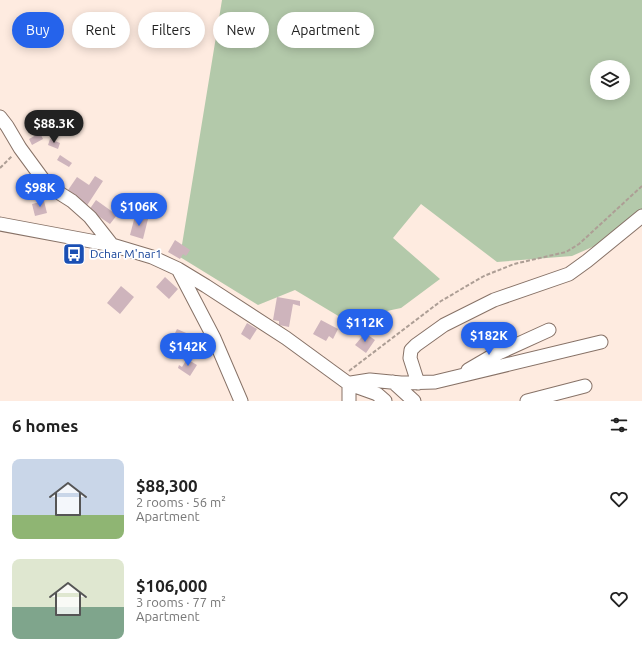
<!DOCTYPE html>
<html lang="en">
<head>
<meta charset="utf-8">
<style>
	body { margin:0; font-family:Ubuntu,sans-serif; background:#f6f6f6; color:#222; height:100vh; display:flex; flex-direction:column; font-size:15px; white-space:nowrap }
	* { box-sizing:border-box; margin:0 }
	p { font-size:13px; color:#767676 }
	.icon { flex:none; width:22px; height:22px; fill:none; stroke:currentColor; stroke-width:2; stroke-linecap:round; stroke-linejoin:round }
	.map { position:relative; height:401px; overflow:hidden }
	.panel { display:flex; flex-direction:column; background:#fff; flex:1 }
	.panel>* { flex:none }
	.guide { position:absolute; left:12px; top:12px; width:400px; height:36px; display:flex; gap:8px }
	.controls { position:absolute; left:590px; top:60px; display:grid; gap:8px }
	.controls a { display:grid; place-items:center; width:40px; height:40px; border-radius:50%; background:#fff; box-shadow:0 2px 10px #0003; font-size:20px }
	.price { position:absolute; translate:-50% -34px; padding:0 9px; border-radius:14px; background:#2563eb; color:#fff; font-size:13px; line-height:26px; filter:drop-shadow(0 1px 2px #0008) }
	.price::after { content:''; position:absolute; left:50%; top:24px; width:12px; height:9px; margin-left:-6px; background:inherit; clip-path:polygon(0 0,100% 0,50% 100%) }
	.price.selected { background:#222; color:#fff }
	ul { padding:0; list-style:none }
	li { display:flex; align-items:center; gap:12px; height:100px; padding:0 12px }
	li span { display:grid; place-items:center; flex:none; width:112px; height:80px; border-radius:8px; color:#555 }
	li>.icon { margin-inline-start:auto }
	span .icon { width:48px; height:48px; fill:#fffc; stroke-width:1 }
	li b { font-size:17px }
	h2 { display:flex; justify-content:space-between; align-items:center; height:48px; padding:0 12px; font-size:17px }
	.tag { padding:0 14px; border-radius:18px; background:#fff; box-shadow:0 2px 10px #0003; font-size:14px; line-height:36px }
	.tag.selected { background:#2563eb; color:#fff }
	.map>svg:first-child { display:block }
	.green { fill:#b3c9aa; fill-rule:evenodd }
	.building { fill:#ceb4bc }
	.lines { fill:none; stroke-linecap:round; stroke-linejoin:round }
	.minor-casing { stroke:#877267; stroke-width:15 }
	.path { stroke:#ad9e95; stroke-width:2; stroke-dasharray:4 2; stroke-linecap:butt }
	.minor { stroke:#fff; stroke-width:13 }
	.labels { text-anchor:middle; stroke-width:3.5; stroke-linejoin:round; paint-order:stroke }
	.transit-label { font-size:12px; fill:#164399; stroke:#fff; text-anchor:start }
</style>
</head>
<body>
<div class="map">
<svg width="642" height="401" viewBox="0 0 642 401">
	<rect width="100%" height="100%" fill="#feebe0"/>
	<!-- green -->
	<path class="green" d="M222,0H642V225L572,256L497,262L421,204L393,238L440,279L401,308L345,320L295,290L258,305L180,257ZM597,67H623V93H597Z"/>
	<!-- building -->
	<path class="building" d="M40,133L43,139L32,145L29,139Z
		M50,139L60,143L58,149L48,145Z
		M60,155L72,163L69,167L57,160Z
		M95,176L103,181L86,207L66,193L77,177L89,185Z
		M96,200L117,215L110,224L89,210Z
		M44,201L47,213L35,216L32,204Z
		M135,216L148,219L143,239L130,235Z
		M175,240L190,250L186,256L183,254L180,259L168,252Z
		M165,277L178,289L169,299L156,287Z
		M121,286L134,297L120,314L107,303Z
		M277,297L300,301V306L293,304L289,327L279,325V321L273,320Z
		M321,320L338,329L333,339L329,336L326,341L313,334Z
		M247,323L257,329L250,340L241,334Z
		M177,329L193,336L184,355L177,352L175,357L164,352L170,340L171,341Z
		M365,333L375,340L366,353L355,345Z
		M187,359L197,365L190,376L178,368L179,365L182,367Z"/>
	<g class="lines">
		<!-- minor casing -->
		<g class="minor-casing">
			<path id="minor" d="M0,117L7,126L20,148L42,178L53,189L72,201L90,217L112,245
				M0,224L112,245L152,257L178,269L206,286L286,338L349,384L377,394L385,401
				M178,269L214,338L241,401
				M468,370L492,356L549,330
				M393,382L414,401
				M351,383L370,380L401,383L435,382L601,342
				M418,383L410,358L411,350L416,345L444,325L494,300L569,274L587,261L642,216
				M349,401V384
				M527,401L585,386"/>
		</g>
		<!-- path -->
		<path class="path" d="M0,168L12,156
			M349,371L441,301L484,276L514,264L566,252L579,244L642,186"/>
		<!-- minor -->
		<use href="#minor" class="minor"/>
	</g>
	<!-- icons -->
	<defs>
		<g id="bus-square" transform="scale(1.15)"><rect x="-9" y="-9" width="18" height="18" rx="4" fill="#1a4fb4" stroke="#fff"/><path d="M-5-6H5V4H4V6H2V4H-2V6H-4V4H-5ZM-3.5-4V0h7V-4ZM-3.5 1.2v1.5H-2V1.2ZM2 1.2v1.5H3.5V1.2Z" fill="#fff"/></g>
	</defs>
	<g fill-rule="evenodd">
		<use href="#bus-square" x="74" y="254"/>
	</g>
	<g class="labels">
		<!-- transit labels -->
		<g class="transit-label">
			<text x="90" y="258">Dchar M'nar1</text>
		</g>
	</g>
</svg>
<div class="controls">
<a><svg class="icon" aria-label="layers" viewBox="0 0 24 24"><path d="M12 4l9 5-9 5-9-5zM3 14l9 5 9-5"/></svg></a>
</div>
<b class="price selected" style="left:54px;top:144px">$88.3K</b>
<b class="price" style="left:40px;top:208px">$98K</b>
<b class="price" style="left:139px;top:227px">$106K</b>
<b class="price" style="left:365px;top:343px">$112K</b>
<b class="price" style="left:489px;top:356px">$182K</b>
<b class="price" style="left:188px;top:367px">$142K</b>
<div class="guide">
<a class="tag selected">Buy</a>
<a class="tag">Rent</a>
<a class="tag">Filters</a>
<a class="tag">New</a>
<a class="tag">Apartment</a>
</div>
</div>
<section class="panel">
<h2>6 homes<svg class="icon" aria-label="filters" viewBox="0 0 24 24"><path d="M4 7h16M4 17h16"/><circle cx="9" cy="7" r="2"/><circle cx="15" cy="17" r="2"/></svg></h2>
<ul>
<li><span style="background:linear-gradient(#c9d6e8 70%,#8fb573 0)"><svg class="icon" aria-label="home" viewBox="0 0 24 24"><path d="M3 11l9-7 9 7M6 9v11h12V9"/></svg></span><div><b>$88,300</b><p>2 rooms · 56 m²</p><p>Apartment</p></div><svg class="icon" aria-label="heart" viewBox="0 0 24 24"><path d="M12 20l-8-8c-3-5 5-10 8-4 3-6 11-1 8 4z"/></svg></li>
<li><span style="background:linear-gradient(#dfe7d0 60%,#7fa58c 0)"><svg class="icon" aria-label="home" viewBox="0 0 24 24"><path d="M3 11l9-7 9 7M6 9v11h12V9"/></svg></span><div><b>$106,000</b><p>3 rooms · 77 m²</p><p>Apartment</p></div><svg class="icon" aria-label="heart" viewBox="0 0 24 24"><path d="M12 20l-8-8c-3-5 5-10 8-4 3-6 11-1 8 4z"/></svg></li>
</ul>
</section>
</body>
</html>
